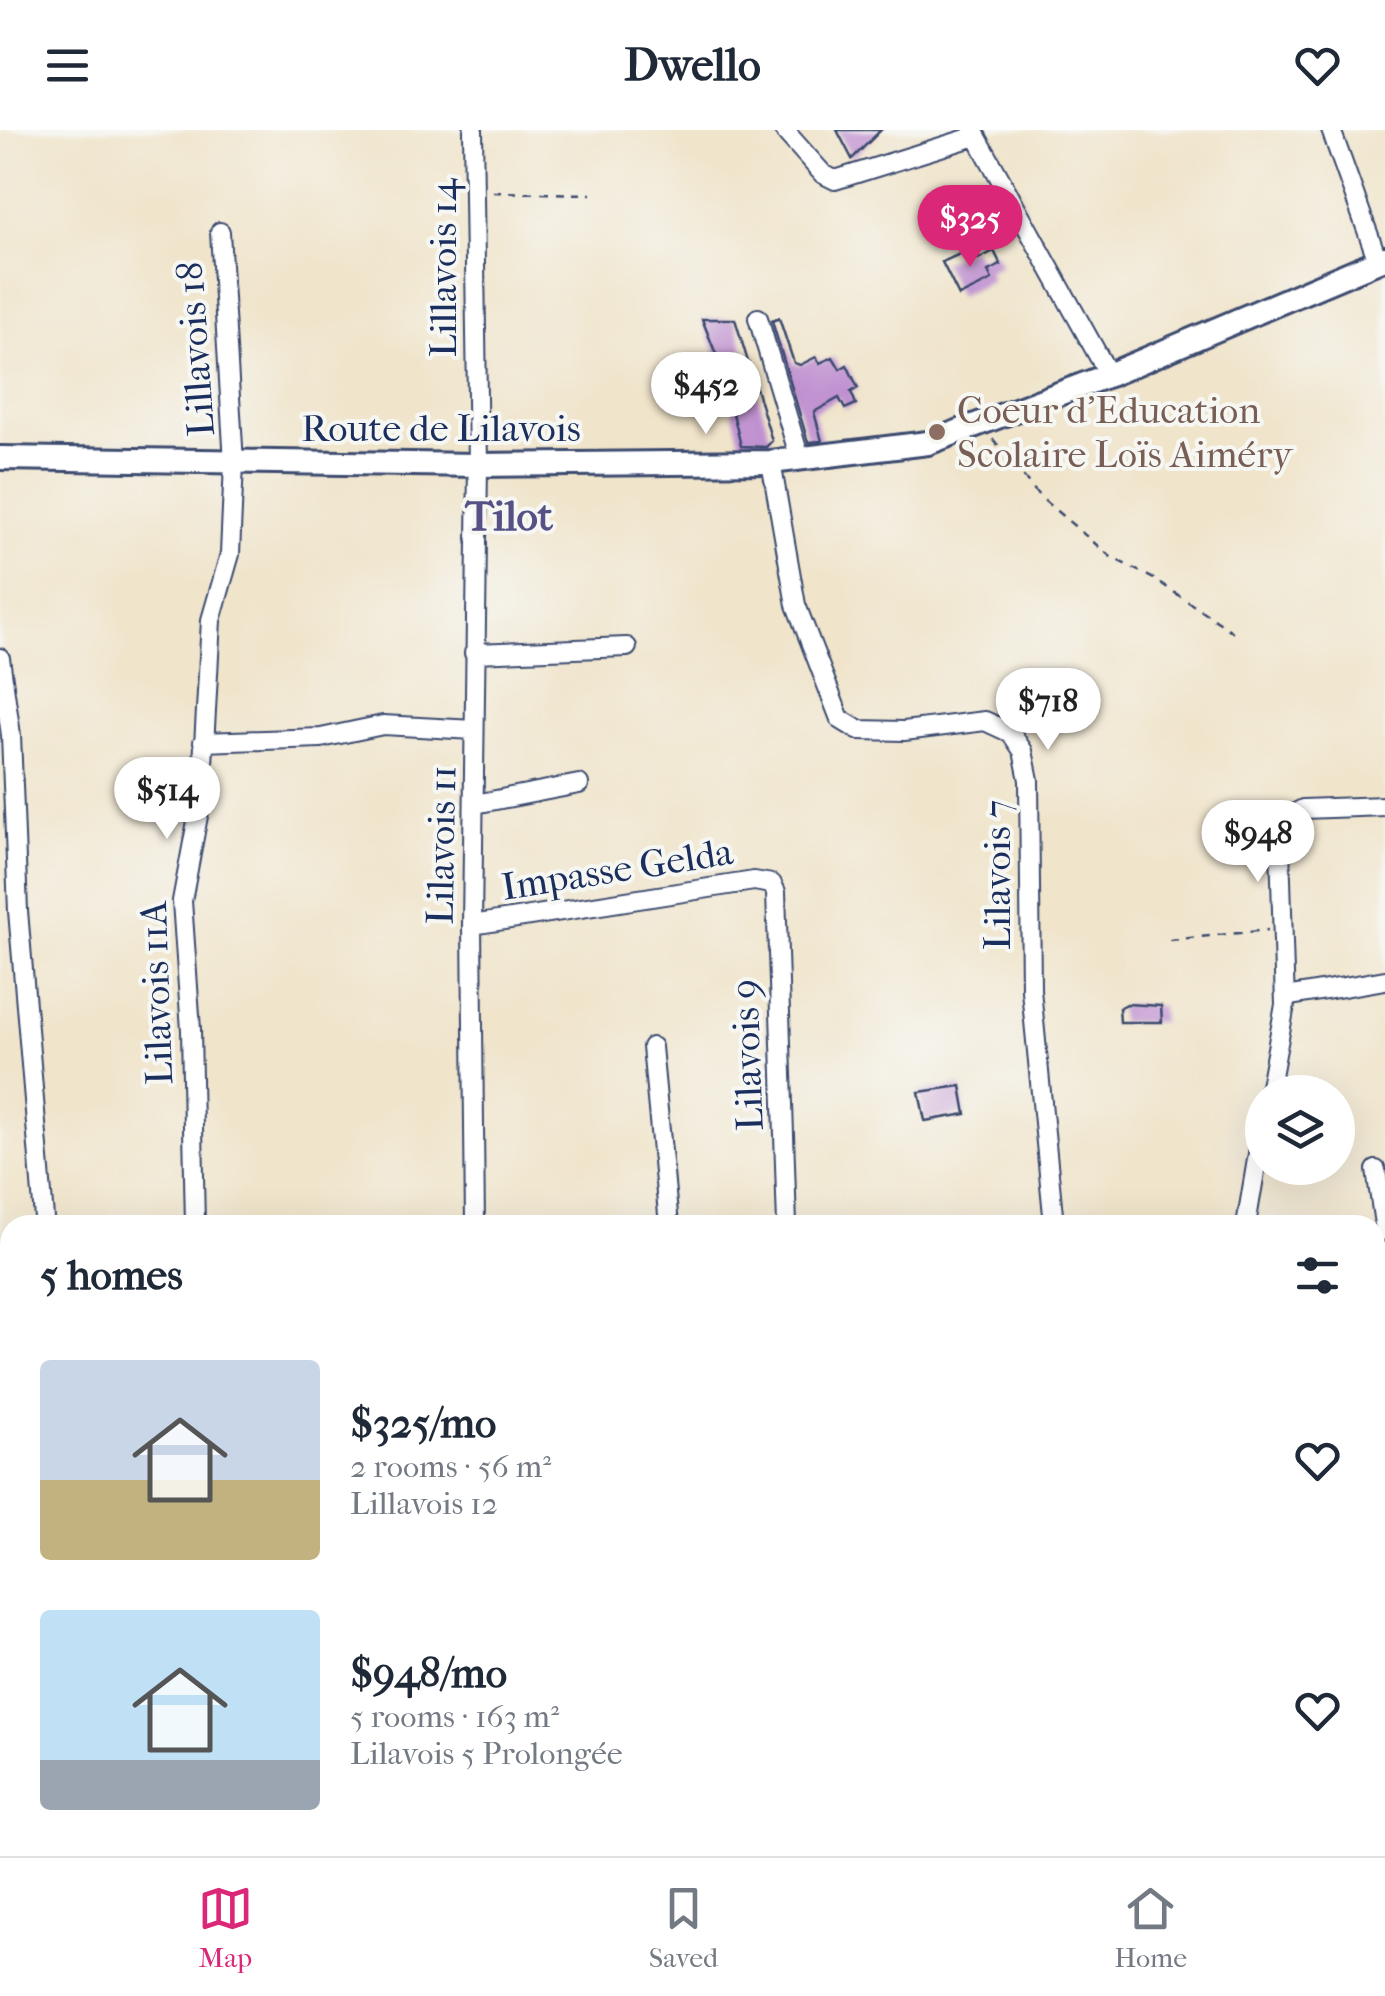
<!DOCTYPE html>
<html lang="en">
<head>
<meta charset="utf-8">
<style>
	body { margin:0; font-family:"IM FELL French Canon",serif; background:#f6f6f7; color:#1f2937; height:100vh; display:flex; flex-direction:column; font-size:38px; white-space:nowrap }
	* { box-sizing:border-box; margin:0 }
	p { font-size:32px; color:#747a83 }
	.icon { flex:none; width:55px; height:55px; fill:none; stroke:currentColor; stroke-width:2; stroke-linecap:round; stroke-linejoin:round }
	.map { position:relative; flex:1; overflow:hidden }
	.drawer { position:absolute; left:0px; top:1085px; width:1385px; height:642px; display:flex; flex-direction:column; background:#fff; border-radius:30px 30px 0 0; box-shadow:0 10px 40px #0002 }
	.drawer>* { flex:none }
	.tools { position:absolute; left:1245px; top:945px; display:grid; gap:20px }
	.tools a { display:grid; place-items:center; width:110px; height:110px; border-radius:50%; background:#fff; box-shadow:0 10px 40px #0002; font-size:50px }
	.price { position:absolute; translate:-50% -85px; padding:0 22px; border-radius:35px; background:#fff; color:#222; font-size:32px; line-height:65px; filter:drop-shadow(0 2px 5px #0008) }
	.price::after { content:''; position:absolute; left:50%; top:60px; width:30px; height:22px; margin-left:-15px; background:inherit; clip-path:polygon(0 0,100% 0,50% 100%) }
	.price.selected { background:#db2777; color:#fff }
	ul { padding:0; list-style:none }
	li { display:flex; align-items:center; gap:30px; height:250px; padding:0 40px }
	li span { display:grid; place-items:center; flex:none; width:280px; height:200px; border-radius:10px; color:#555 }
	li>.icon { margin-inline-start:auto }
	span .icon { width:120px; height:120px; fill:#fffc; stroke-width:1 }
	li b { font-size:42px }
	h2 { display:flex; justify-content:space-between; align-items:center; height:120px; padding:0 40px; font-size:42px }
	header { display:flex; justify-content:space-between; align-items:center; height:130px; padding:0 40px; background:#fff; font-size:45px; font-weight:700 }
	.dock { display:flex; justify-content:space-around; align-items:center; height:140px; border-top:2px solid #e0e1e3; background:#fff; font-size:28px; color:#747a83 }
	.dock a { display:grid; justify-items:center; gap:5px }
	.dock .selected { color:#db2777 }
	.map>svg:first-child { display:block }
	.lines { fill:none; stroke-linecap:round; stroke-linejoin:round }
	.stream { stroke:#4db5cb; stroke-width:5 }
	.building { fill:#c091d0 }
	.minor-casing { stroke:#3b4a6e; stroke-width:22 }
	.major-casing { stroke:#3b4a6e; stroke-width:28 }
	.path { stroke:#3b4a6e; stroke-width:2.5; stroke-dasharray:8 8; stroke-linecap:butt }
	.minor { stroke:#fff; stroke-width:18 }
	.major { stroke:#fff; stroke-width:22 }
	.education-dot { fill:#8d6e63; stroke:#f6f6f2; stroke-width:4 }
	.labels { text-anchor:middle; stroke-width:8; stroke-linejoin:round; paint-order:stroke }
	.street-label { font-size:38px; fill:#1b2f5e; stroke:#f6f6f2 }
	.education-label { font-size:38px; fill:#785e54; stroke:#f6f6f2; text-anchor:start }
	.quarter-label { font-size:42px; font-weight:bold; fill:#555186; stroke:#f6f6f2 }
</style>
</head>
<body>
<header><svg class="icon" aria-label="menu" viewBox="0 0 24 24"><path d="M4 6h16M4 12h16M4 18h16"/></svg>Dwello<svg class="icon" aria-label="heart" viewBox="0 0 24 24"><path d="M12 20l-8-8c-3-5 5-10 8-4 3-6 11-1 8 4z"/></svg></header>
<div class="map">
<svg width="1385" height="1726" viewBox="0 0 1385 1726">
	<rect width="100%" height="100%" fill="#f6f6f2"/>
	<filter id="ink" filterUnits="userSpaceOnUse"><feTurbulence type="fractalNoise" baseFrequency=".01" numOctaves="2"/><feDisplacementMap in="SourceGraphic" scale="20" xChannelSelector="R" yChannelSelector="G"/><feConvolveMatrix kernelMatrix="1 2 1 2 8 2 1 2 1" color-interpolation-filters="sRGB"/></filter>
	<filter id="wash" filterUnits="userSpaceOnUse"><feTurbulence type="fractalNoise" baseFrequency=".0048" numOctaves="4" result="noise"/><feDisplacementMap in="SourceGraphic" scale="40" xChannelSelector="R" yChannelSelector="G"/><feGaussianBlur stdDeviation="2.25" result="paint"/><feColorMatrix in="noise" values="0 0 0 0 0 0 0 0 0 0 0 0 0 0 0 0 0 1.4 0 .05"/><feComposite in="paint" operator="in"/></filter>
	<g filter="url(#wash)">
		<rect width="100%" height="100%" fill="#f0e4ca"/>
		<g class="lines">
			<!-- stream -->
			<path class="stream" d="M902,1721V1726"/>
		</g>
		<g id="blocks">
			<!-- building -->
			<path class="building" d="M837,0H881L852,29Z
				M973,118L978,129L994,121L1001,135L988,141L992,150L959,166L942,132Z
				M779,188L794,233L800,235L816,227L820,233L833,227L840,239L847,235L858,258L851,262L856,274L845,279L839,268L814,282L822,311L808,312L772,191Z
				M702,189H735L772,311L766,317L741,316L723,242Z
				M1127,874L1161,876L1162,892H1120L1119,878Z
				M961,956L966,984L925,991L919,962Z"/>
		</g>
	</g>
	<g filter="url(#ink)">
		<use href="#blocks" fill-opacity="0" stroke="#3b4a6e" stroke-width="2.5"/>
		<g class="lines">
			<!-- minor casing -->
			<g class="minor-casing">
				<path id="minor" d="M473,0L478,335L472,795L475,1095
					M784,0L823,44L835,50L976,6
					M973,0L1109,245
					M1331,0L1378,131
					M758,188L800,329
					M771,332L796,475L840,589L858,600L904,601L985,591L1011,603L1023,621L1029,650L1031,860L1054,1095
					M474,523L627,517
					M0,528L11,605L18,781L44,1088
					M203,612L321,608L383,595L474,600
					M475,674L579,654
					M472,795L754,751L772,754L776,762L787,1095
					M1285,867L1385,850
					M652,917L669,1095
					M1269,962L1285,875L1280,718L1288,687L1303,679L1385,676
					M1376,1040L1385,1101
					M195,1095L191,900L182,771L201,670L211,490L230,424L234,333L220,102
					M1246,1095L1262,1000
					M1375,1123L1385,1122
					M1375,1315L1385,1312
					M1375,1530L1385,1526
					M0,1675H10
					M224,1718L225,1726
					M787,1718L789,1726
					M958,1718L959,1726
					M1067,1718L1068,1726
					M1226,1718V1726
					M1367,1718V1726
					M467,1726L468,1718
					M721,1726L764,1718"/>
			</g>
			<!-- major casing -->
			<g class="major-casing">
				<path id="major" d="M0,328L478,335L771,332L928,313L1109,245L1385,128"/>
			</g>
			<!-- path -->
			<path class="path" d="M493,62L591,64
				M993,309L1040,367L1111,427L1156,450L1233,502
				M1170,810L1268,800
				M389,1726L390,1718"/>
			<!-- minor -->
			<use href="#minor" class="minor"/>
			<!-- major -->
			<use href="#major" class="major"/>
		</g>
	</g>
	<!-- markers -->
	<circle class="education-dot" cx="937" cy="302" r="10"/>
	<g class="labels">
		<!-- street labels -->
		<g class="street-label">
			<text transform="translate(443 138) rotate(-90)" y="13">Lillavois 14</text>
			<text transform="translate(195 219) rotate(-94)" y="13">Lillavois 18</text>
			<text x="441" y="311">Route de Lilavois</text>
			<text transform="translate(441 715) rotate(-89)" y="13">Lilavois 11</text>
			<text transform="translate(617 739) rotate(-9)" y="13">Impasse Gelda</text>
			<text transform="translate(997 745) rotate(-90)" y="13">Lilavois 7</text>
			<text transform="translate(156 863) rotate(-92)" y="13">Lilavois 11A</text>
			<text transform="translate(747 925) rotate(-92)" y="13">Lilavois 9</text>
		</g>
		<!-- education labels -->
		<g class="education-label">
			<text x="957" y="293">Coeur d'Education<tspan x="957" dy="44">Scolaire Loïs Aiméry</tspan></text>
		</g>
		<!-- quarter labels -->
		<g class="quarter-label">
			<text x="509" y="400">Tilot</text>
		</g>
	</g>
</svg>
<div class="tools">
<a><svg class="icon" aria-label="layers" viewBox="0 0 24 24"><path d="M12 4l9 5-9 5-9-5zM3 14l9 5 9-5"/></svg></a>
</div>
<b class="price selected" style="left:970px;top:140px">$325</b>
<b class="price" style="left:706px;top:307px">$452</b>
<b class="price" style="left:1048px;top:623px">$718</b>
<b class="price" style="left:167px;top:712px">$514</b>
<b class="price" style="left:1258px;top:755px">$948</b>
<section class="drawer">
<h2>5 homes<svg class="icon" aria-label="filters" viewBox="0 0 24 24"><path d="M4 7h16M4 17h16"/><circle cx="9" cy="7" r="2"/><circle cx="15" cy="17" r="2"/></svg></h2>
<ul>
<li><span style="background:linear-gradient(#c9d6e8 60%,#c2b280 0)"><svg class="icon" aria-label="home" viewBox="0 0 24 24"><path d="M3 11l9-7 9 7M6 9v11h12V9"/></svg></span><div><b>$325/mo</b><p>2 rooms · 56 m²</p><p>Lillavois 12</p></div><svg class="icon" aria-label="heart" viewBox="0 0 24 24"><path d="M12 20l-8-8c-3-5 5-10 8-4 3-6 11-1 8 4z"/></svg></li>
<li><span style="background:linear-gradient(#bfe0f5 75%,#9aa5b1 0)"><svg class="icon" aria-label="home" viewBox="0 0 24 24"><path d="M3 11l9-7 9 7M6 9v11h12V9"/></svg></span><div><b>$948/mo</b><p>5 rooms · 163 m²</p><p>Lilavois 5 Prolongée</p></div><svg class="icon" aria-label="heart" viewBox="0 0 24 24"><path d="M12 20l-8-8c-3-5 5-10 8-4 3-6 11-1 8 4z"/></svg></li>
</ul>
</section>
</div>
<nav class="dock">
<a class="selected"><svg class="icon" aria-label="map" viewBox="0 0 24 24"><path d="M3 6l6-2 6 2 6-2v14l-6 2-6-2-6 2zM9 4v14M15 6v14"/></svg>Map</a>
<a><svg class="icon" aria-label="saved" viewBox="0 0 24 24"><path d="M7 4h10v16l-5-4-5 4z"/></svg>Saved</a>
<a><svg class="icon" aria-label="home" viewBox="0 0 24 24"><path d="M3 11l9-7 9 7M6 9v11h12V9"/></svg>Home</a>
</nav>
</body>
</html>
